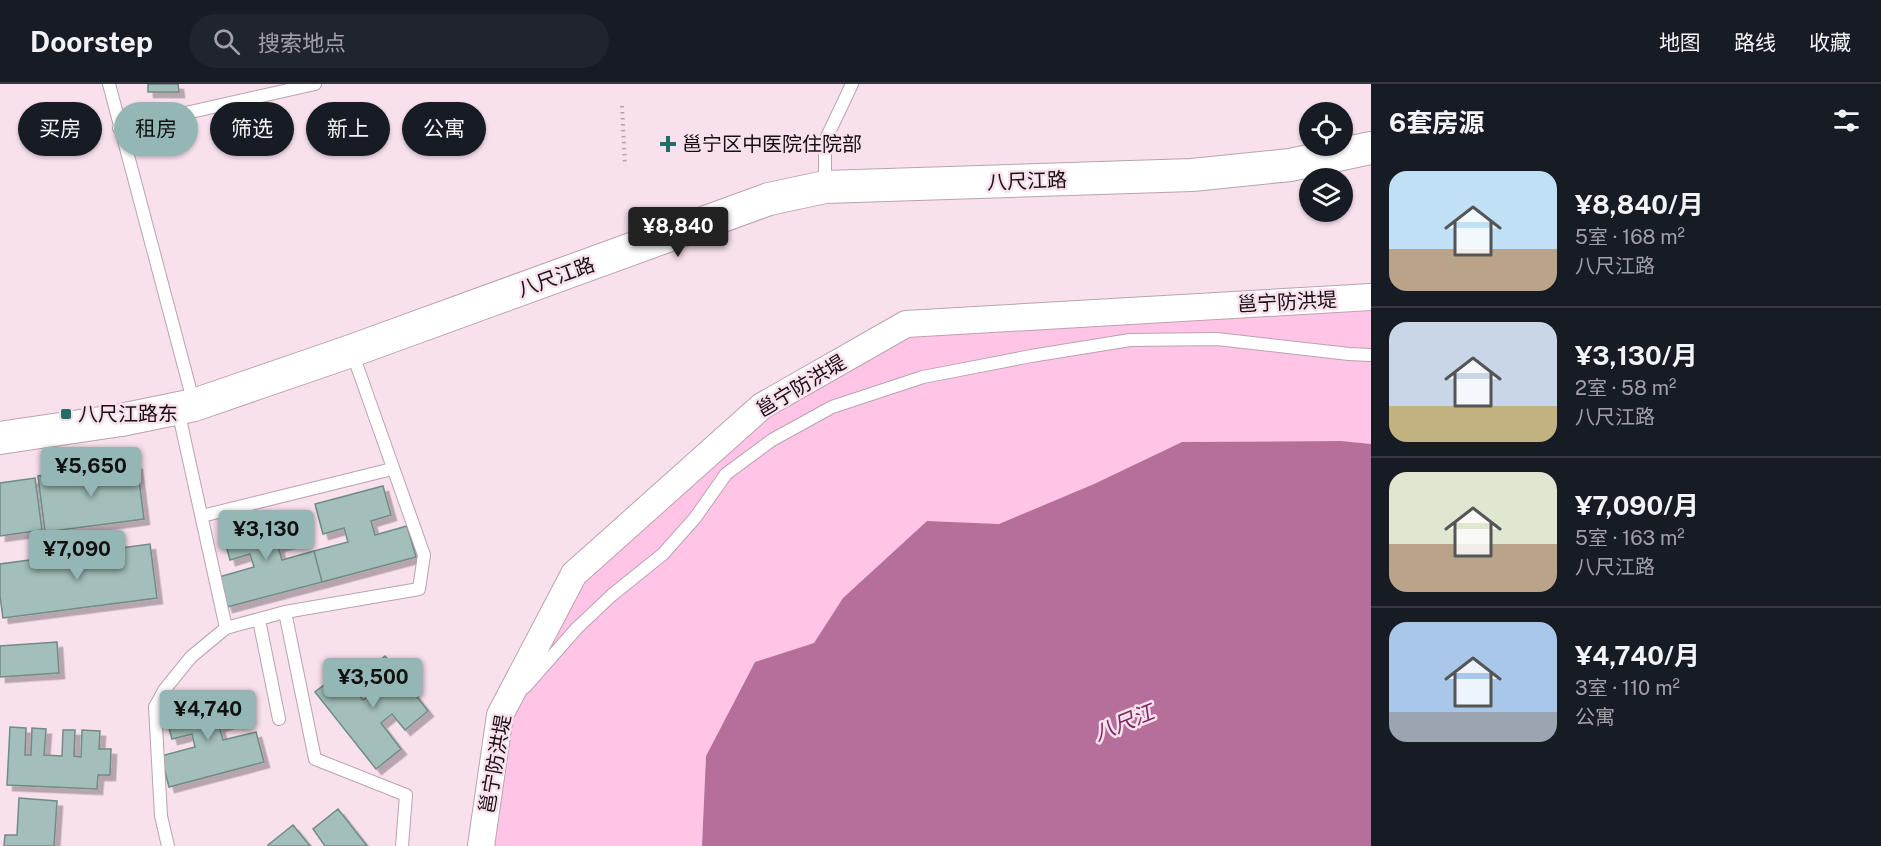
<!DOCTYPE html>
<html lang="zh">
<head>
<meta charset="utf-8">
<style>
	body { margin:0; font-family:"Public Sans","Noto Sans SC",sans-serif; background:#20242c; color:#f1f3f6; height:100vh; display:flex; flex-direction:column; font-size:22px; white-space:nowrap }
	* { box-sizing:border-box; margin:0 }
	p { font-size:20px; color:#9ea1a6 }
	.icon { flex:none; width:33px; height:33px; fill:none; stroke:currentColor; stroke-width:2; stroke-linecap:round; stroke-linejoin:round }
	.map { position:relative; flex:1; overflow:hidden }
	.panel { display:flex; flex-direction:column; background:#171b24; width:510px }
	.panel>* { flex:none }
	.hud { position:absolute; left:18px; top:18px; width:570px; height:54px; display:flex; gap:12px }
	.fabs { position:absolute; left:1299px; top:18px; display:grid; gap:12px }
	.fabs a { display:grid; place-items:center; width:54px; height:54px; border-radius:50%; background:#171b24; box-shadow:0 2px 4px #0004; font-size:30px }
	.price { position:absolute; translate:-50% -51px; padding:0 14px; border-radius:6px; background:#94b7b6; color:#111; font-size:20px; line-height:39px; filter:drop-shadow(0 2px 3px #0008) }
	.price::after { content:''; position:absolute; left:50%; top:36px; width:18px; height:14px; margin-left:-9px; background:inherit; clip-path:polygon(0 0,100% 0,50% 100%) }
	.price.active { background:#222; color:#fff }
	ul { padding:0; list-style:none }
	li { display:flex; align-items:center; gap:18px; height:150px; padding:0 18px }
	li+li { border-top:2px solid #363941 }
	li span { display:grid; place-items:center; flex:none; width:168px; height:120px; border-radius:18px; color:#555 }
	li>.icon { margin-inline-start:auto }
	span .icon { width:72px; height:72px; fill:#fffc; stroke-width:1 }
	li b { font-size:26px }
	h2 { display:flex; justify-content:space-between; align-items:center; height:72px; padding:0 18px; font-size:26px }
	.tag { padding:0 21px; border-radius:27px; background:#171b24; box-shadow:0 2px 4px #0004; font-size:21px; line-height:54px }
	.tag.active { background:#94b7b6; color:#111 }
	header { display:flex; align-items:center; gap:36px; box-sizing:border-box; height:84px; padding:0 30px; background:#171b24; border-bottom:2px solid #363941 }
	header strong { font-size:28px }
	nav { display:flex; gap:33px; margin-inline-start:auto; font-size:21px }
	.search { width:420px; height:54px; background:#20242c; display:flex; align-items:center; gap:15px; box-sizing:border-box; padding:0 21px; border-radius:33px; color:#9ea1a6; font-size:22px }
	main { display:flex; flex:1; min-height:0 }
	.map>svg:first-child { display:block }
	.green { fill:#ffc4e6 }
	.water { fill:#b66f9a }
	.building { fill:#a3bfbb; stroke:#708b88; stroke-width:1.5; filter:url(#shadow) }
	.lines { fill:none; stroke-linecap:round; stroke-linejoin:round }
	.service-casing { stroke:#b9a3af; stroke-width:14 }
	.minor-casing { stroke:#b9a3af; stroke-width:28 }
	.tertiary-casing { stroke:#b9a3af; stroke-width:34 }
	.path { stroke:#b3a0ab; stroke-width:4; stroke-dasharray:1.5 4.5; stroke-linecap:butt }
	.service { stroke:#fff; stroke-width:12 }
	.minor { stroke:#fff; stroke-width:26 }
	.tertiary { stroke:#fff; stroke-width:32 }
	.poi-dot { fill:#236d67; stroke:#f8e0ed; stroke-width:2 }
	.labels { text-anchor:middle; stroke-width:5; stroke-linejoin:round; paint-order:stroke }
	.poi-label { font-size:20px; fill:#170f14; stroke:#f8e0ed; text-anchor:start }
	.street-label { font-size:20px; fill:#170f14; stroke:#f8e0ed }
	.water-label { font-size:21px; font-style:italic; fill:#7d2761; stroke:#f8e0ed }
</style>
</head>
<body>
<header>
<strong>Doorstep</strong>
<div class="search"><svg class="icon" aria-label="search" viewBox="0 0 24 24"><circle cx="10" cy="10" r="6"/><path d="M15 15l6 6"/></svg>搜索地点</div>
<nav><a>地图</a><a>路线</a><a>收藏</a></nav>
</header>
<main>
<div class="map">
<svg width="1371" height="762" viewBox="0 0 1371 762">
	<defs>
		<filter id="shadow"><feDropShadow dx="5.5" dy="5.5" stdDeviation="0" flood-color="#0004"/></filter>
	</defs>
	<rect width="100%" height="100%" fill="#f8e0ed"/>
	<!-- green -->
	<path class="green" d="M1371,213V360L1341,357L1182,358L1094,400L999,440L927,437L843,514L814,559L755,578L706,672L702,762H481L500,631L574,490L762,322L906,240Z"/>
	<!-- water -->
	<path class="water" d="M1341,357L1371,360V762H702L706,672L755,578L814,559L843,514L927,437L999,440L1094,400L1182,358Z"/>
	<!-- building -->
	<path class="building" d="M148,0H178L179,8H148Z
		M137,380L144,435L45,448L38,392Z
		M35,394L42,446L0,452V399Z
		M383,402L391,431L371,437L375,451L407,442L416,473L322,498L314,467L348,458L344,444L323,450L315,420Z
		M289,427L297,457L278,462L282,476L314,467L322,498L227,523L219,493L254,483L250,470L230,476L222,446Z
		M150,460L157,514L3,534L0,512V480Z
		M57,558L59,589L0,593V562Z
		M385,572L428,627L405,646L392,630L381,639L401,665L376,685L315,608L341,588L363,616L374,608L361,592Z
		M231,607L239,636L219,642L223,656L256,648L264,678L169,703L161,672L195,663L192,650L172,655L164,626Z
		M10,643L26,644L25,671H31L32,644L46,645L44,671L62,672L63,646H75L74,672L81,673L82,646L100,647L99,665H111L110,691H98L97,705L7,701Z
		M19,714L57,717L54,762H4L5,751H17Z
		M338,725L367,762H325L313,745Z
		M293,741L310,762H269L268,761Z"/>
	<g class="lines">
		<!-- service casing -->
		<g class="service-casing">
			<path id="service" d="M109,0L194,320
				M119,44L315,0
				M825,103V57L852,0
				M178,326L226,544
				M202,432L392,385
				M285,528L315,675L406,711L402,762
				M259,536L279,635
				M525,603L577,544L612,511L663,470L695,434L726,390L772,356L832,323L923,293L1031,272L1130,256L1217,255L1349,270L1371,271
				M168,762L161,732L155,623L165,605L191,573L226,544L285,528L419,505L424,471L352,268"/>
		</g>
		<!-- minor casing -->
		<g class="minor-casing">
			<path id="minor" d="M481,762L500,631L574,490L762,322L906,240L1371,213"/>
		</g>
		<!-- tertiary casing -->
		<g class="tertiary-casing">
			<path id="tertiary" d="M0,354L121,336L194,321L351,267L769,115L825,103L1192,91L1290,81L1371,64"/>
		</g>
		<!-- path -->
		<path class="path" d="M622,22L625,82"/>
		<!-- service -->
		<use href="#service" class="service"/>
		<!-- minor -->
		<use href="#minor" class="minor"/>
		<!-- tertiary -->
		<use href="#tertiary" class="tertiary"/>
	</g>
	<!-- markers -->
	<g class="poi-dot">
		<path d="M665 51h6v6h6v6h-6v6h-6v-6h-6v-6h6z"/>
		<rect x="60" y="324" width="12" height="12" rx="3"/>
	</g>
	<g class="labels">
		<!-- poi labels -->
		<g class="poi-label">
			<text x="682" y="67">邕宁区中医院住院部</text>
			<text x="78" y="337">八尺江路东</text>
		</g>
		<!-- street labels -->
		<g class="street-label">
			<text transform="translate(1027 97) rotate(-2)" y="7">八尺江路</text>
			<text transform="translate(556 193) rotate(-20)" y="7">八尺江路</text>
			<text transform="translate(1287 218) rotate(-3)" y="7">邕宁防洪堤</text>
			<text transform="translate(801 302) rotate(-31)" y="7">邕宁防洪堤</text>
			<text transform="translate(495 680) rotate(-80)" y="7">邕宁防洪堤</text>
		</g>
		<!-- water labels -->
		<g class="water-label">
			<text transform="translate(1124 639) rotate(-22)" y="7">八尺江</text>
		</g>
	</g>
</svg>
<div class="fabs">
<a><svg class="icon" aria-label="locate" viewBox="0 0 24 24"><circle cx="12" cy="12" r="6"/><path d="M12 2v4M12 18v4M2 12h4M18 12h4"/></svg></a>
<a><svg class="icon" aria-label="layers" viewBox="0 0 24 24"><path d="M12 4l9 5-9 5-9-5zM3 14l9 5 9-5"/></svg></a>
</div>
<b class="price active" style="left:678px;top:174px">¥8,840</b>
<b class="price" style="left:91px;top:414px">¥5,650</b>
<b class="price" style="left:266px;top:477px">¥3,130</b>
<b class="price" style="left:77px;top:497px">¥7,090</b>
<b class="price" style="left:373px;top:625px">¥3,500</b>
<b class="price" style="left:208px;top:657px">¥4,740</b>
<div class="hud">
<a class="tag">买房</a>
<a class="tag active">租房</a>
<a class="tag">筛选</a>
<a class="tag">新上</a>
<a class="tag">公寓</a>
</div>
</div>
<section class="panel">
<h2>6套房源<svg class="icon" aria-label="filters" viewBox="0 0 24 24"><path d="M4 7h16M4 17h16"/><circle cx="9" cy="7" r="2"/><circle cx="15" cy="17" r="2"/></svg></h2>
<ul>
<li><span style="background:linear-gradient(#bfe0f5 65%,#b9a48a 0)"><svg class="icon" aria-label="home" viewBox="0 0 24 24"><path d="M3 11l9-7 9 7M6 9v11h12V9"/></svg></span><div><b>¥8,840/月</b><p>5室 · 168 m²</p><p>八尺江路</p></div></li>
<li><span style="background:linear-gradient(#c9d6e8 70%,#c2b280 0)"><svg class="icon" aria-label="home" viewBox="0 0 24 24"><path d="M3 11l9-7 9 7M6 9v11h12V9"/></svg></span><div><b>¥3,130/月</b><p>2室 · 58 m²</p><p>八尺江路</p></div></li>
<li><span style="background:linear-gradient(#dfe7d0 60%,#b9a48a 0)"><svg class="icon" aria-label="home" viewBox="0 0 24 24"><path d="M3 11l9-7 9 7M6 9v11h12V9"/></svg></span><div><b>¥7,090/月</b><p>5室 · 163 m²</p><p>八尺江路</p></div></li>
<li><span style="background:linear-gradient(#a9c7e8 75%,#9aa5b1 0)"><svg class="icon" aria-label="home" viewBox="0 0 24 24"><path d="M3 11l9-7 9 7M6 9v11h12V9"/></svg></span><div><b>¥4,740/月</b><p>3室 · 110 m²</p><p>公寓</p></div></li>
</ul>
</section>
</main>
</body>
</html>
